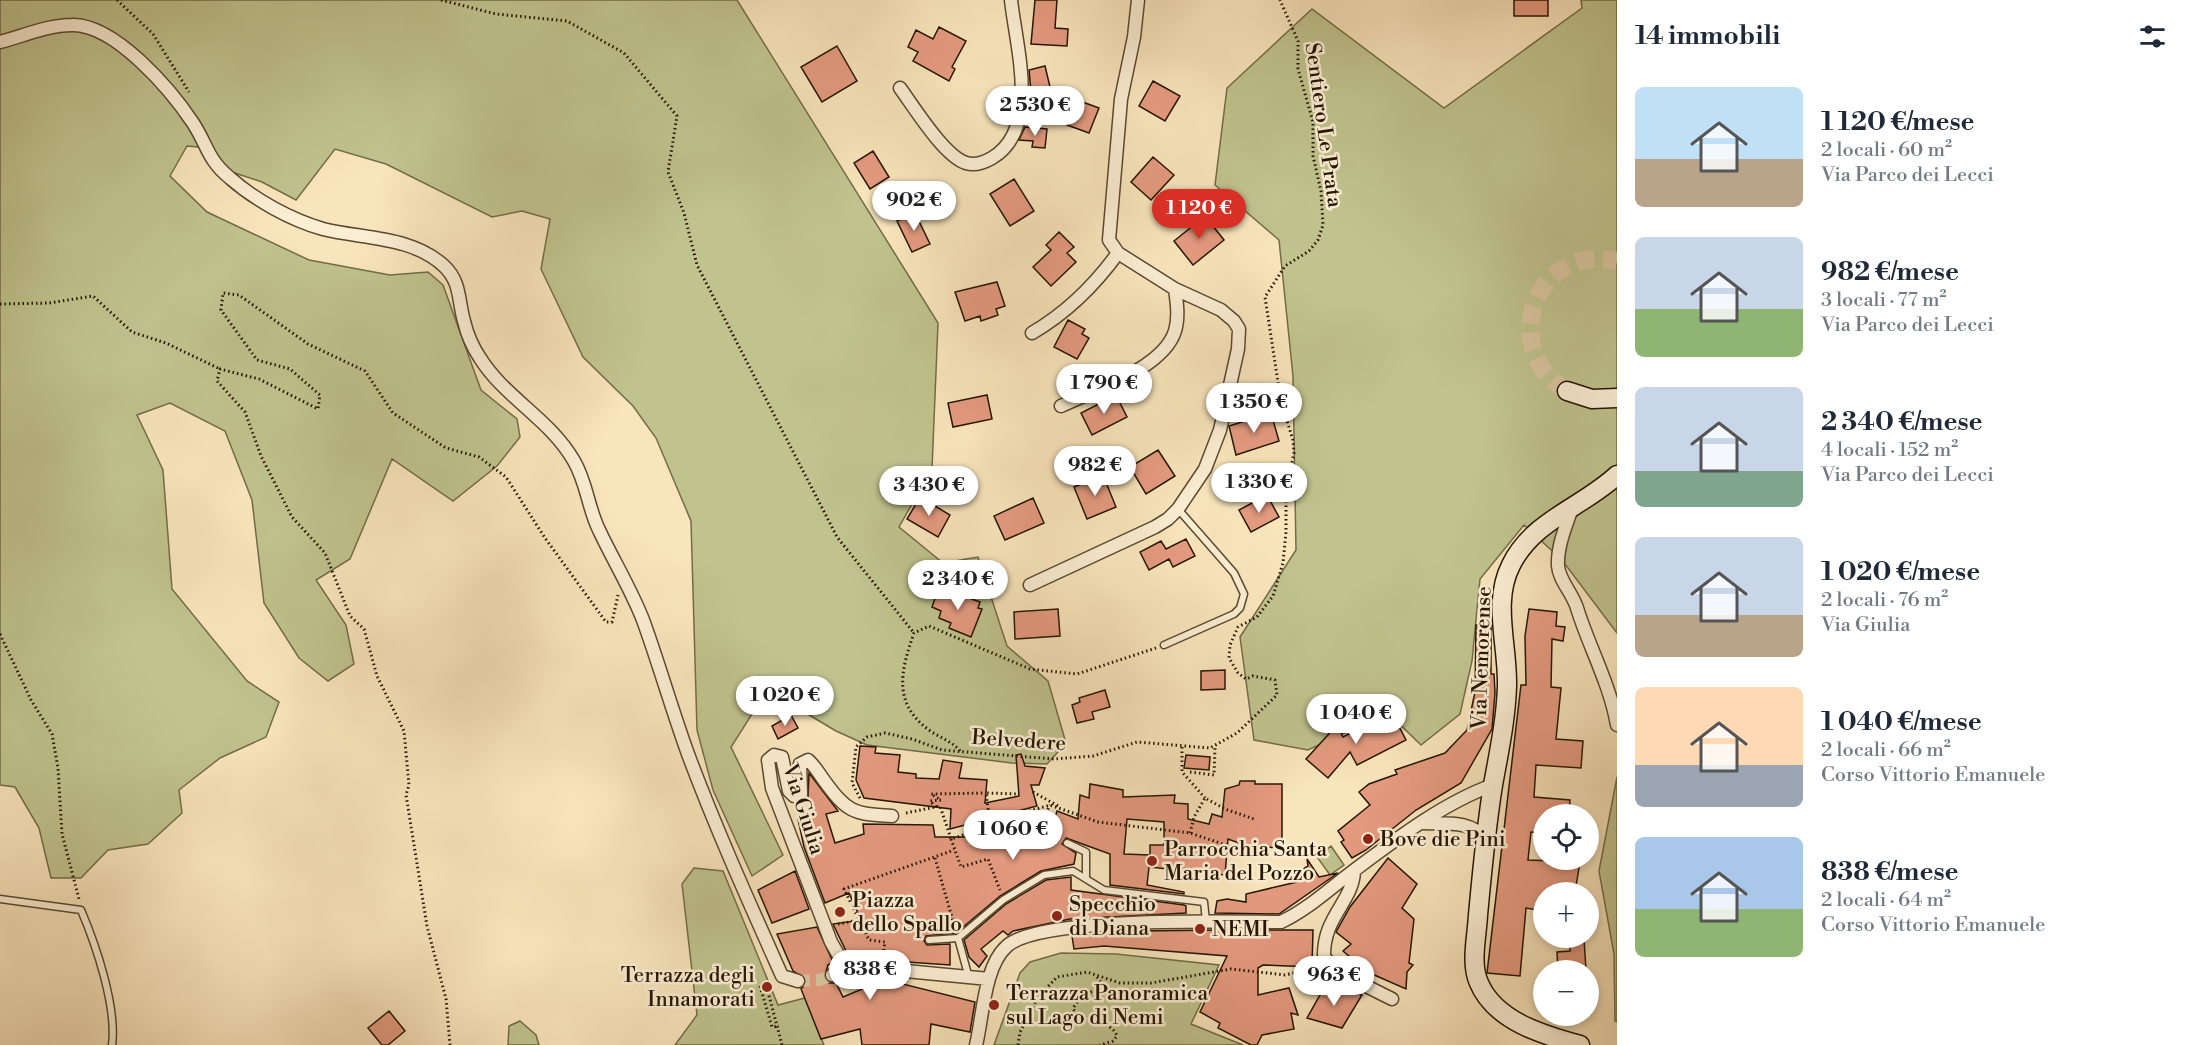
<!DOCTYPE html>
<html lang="it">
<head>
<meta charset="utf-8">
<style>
	body { margin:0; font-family:"Libre Bodoni",serif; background:#f6f6f7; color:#1f2937; height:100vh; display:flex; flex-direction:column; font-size:22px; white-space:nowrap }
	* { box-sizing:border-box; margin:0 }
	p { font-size:20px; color:#747a83 }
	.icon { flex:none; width:33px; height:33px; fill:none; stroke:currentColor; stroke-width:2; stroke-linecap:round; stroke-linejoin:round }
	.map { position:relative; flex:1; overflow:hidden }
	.sheet { display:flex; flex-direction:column; background:#fff; width:570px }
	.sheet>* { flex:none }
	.buttons { position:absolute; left:1533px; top:804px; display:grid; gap:12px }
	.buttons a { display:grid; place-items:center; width:66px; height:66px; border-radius:50%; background:#fff; box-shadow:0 3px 9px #0003; font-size:30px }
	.price { position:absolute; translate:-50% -51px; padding:0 14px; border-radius:21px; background:#fff; color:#222; font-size:20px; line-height:39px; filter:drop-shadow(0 2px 3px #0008) }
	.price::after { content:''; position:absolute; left:50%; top:36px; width:18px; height:14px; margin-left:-9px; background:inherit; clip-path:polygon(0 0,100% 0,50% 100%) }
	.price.current { background:#d93025; color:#fff }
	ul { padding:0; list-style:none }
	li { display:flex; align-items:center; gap:18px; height:150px; padding:0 18px }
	li span { display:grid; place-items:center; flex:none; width:168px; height:120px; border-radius:9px; color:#555 }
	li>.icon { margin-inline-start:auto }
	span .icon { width:72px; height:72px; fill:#fffc; stroke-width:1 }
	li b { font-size:26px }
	h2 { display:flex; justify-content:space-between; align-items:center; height:72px; padding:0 18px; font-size:26px }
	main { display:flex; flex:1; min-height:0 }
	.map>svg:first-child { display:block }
	.green { fill:#c0c38e; stroke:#726c48; stroke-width:1.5 }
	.building { fill:#e59b80; stroke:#251502; stroke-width:1.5; fill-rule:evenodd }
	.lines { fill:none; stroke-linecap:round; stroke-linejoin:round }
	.street-tunnel { stroke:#d9c6a0; stroke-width:12; stroke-dasharray:12 6; stroke-linecap:butt }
	.secondary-tunnel { stroke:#d9c6a0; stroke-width:18; stroke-dasharray:18 9; stroke-linecap:butt }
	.lane-casing { stroke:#5a4930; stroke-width:9 }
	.street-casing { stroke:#5a4930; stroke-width:15 }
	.secondary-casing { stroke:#251502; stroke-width:21 }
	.path { stroke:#251502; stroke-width:3; stroke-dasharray:1.5 3; stroke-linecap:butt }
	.lane { stroke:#fbeed3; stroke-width:6 }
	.street { stroke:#fbeed3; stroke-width:12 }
	.secondary { stroke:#fbeed3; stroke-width:18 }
	.poi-dot { fill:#8f2418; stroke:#fbeed3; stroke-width:2 }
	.labels { text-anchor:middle; stroke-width:5; stroke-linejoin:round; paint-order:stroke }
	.street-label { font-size:21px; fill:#251502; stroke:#fbeed3 }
	.poi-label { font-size:21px; fill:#251502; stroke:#fbeed3; text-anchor:start }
</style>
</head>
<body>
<main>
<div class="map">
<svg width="1617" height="1045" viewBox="0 0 1617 1045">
	<rect width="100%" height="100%" fill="#f9e5bc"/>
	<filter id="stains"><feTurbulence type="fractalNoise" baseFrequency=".00333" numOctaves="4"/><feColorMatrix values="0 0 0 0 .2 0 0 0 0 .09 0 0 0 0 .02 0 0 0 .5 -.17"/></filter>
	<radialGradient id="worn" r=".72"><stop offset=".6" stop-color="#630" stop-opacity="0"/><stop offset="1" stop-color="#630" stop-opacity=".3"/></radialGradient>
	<!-- green -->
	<path class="green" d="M0,0H737L938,323L932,469L899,527L943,563L978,557L1007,646L1048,681L1066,743L1047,764L1012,763L867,745L836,731L779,697L752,714L731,747L783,855L752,876L713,790L697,730L691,521L656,438L633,406L583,357L541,269L550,219L522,211L492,217L386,164L335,149L296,200L262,182L226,170L211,148L187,146L170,176L207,212L309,260L390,275L428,272L443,285L481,390L517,419L520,437L497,466L453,501L392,459L350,559L316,580L346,625L354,664L328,681L299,658L264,603L252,500L225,431L170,403L137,415L163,470L172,589L247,681L279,702L266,737L220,758L179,790L182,813L148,844L108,850L81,878H51L39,828L15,787L0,785Z
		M1581,0H1617V633L1562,560L1524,525L1480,579L1472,661L1460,714L1421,745L1388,713L1308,750L1254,740L1240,637L1296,550L1293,376L1279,240L1215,185L1227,88L1312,9L1444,108L1582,8Z
		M1617,777V1022L1615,1021L1614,954L1599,871Z
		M1331,846L1344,865L1330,875L1317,857Z
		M694,868L723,871L778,1005L805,998L824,1045H675L697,1015L682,884Z
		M1061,953L1116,954L1219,965L1191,1024L1243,1045H994L1020,973L1030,962Z
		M520,1021L536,1035L539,1045H508L509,1026Z"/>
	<!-- building -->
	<path class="building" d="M1035,0H1057L1055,28L1068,29L1067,46L1031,44Z
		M1514,0H1548V16H1514Z
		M939,27L966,41L952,67L955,69L949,81L913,61L918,52L908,47L916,30L933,39Z
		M837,46L857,81L822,102L801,67Z
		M1045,66L1050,87L1031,92L1029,70Z
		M1153,81L1180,96L1165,121L1139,106Z
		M1077,100L1099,108L1089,133L1067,125Z
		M1025,127L1047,129L1045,148L1032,147L1033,141L1019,140Z
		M873,151L889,177L870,189L854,163Z
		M1153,157L1174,175L1151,200L1131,182Z
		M1014,179L1034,211L1010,226L990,194Z
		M915,213L930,244L912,252L897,221Z
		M1205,216L1224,240L1193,265L1174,241Z
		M1059,232L1074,247L1067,253L1076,262L1051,286L1033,267L1051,250L1046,245Z
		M997,282L1005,306L996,309L998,315L981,321L980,316L965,321L955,292Z
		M1068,320L1085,329L1082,334L1089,338L1077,359L1054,347Z
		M987,395L992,419L953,427L948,403Z
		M1116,395L1127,417L1092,435L1081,413Z
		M1271,413L1279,441L1236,455L1229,426Z
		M1158,450L1175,476L1146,494L1130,467Z
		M1103,475L1116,507L1087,519L1074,487Z
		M1267,495L1279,517L1251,532L1239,510Z
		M920,497L950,515L938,537L907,519Z
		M1033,498L1044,523L1005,540L994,516Z
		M1186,539L1195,556L1173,567L1169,559L1149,570L1140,552L1161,541L1166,549Z
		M939,587L980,602L978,608L982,609L971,637L949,628L951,623L939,618L941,611L932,607Z
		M1058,609L1060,636L1015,639L1014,612Z
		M1529,609L1557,612L1556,626L1565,627L1563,641L1552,639L1551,687L1561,688L1556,739L1583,741L1581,768L1536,765L1534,797L1570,800L1569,814H1544V833L1531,832L1528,860L1580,862L1575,892H1544V911L1526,908L1520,976L1487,973L1521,685H1526L1525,636Z
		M1476,625H1491V674H1494L1495,693L1492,729L1461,783L1416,810L1366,850L1352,858L1341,842L1344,840L1338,831L1370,805L1359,792L1369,784L1397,774L1395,770L1445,753L1467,730L1475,692Z
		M1225,670V689L1201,690V671Z
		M1105,690L1110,707L1092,712L1094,719L1077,723L1072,705L1080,702L1079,698Z
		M791,715L798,728L778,739L772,726Z
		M1384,716L1388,724L1396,721L1406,740L1357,765L1350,752L1328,778L1306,759L1337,725L1343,737Z
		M860,746L876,747L875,753L900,755L898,772L916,774V778L939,779L943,760L962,763L959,778L987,780L985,803L1019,796L1016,755L1021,754L1025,766L1045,768L1039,785H1031L1037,806L950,829L951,809L864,798L856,780Z
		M1186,755L1210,757L1209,770L1184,768Z
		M809,773L838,811L826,814L835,843L864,834L863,824L933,825L935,837H1002L1004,845L1024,841V837H1047L1048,841L1057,811L1078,819L1080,795L1089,798L1090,784L1123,790V797L1175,795L1174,803L1188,804V819L1209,824L1212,814L1222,817L1225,789L1239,785L1240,781H1255V784H1282V847L1253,848L1228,839L1225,875L1149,867L1147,885L1184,892V894L1110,885V854L1066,838L1062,844L1076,853L1074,864L1041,871L1000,896L956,933L926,936L924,941L927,945L950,944V965L863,959L848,955L833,924L861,920L849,893L825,903L804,847L798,819L814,817L808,798ZM1127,819L1164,822V845H1150V855L1124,854Z
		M1388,858L1417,884L1402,908L1414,919L1409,963L1413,965L1407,972L1406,989L1372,974L1356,962L1343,951L1351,944L1336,932L1350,907Z
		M1307,859L1319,877L1338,873L1279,914L1215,913L1217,901L1227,899L1246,902V894L1297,882L1285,881L1308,866Z
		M795,871L809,909L772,923L758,890Z
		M1071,877V890L1184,905L1186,906V913L1070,919L1013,931L1008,935L1003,931L981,949L987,956L979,967L969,957L964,940L1006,904L1046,880Z
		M817,927L833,962L828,965L824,978L829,983H836L843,997L867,987L875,977L975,1002L970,1032L931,1024L929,1045H862L860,1029L821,1039L801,989L806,984V979L793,971L777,934Z
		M1221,930H1313L1312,967L1263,965L1258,968V995L1289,988L1298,1015L1291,1013L1294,1029L1262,1035L1257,1045H1251L1218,1028L1220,1023L1200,1012L1227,956L1104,946L1074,949L1072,936L1137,931Z
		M1584,939L1586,970H1558L1557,952L1570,951V940Z
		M1325,986L1362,995L1342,1028L1307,1018Z
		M389,1011L405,1031L388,1045H382L368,1028Z"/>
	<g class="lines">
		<!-- street-tunnel -->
		<path class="street-tunnel" d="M798,981L820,980L832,975"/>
		<!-- secondary-tunnel -->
		<path class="secondary-tunnel" d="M1567,391C1496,349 1536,242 1617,261"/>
		<!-- lane casing -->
		<g class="lane-casing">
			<path id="lane" d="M1164,645L1234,614L1240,608L1244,594L1234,573L1178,509
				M1067,843L1086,852V877
				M0,899L81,910C96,945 117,1007 112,1045
				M958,938L1003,900L1044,875L1073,871L1104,890L1204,902L1206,921
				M958,938L969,978
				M929,940L958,938"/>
		</g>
		<!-- street casing -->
		<g class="street-casing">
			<path id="street" d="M0,42C23,36 48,25 72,25C115,24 171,90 193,123C208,146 207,159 230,178C255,200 291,220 323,229C363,239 412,236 444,266C461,282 458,300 464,321C467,334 472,346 480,358C505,398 550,419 574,461C587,483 588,508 599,530C613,560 631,589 643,620C659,664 672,710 688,754C716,829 749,902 782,976L798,981
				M900,88C914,107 944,156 966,163C975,166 985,162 992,158C1041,129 1016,47 1011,0
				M1032,333C1068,312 1094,286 1118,253
				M1061,406C1094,390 1163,369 1175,331C1179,318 1177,303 1175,289
				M1572,508C1566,526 1557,546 1558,566C1559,580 1573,594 1577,608C1589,647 1610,684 1617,725
				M1030,585L1155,527L1168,519L1178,509L1205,469L1220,430L1238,349L1239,329L1234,321L1221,310L1175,289L1118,253L1109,240L1121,99L1134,37L1138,0
				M1424,823C1446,824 1471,820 1486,839
				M1354,871C1353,902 1323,916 1324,957L1340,973L1392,999
				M847,970L831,942L772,788L768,760L774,755L782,757L789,791L794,796L801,794L800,764L808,760C814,765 818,772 823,779C847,812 852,814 892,816
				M832,975L864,967L989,979
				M976,1045C983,1017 984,966 1007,946C1040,916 1229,922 1281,922C1307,910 1329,889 1352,872C1395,840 1443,803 1493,785"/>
		</g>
		<!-- secondary casing -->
		<g class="secondary-casing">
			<path id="secondary" d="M1567,391L1592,399L1617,398
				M1580,1045C1543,1035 1495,1021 1479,983C1470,963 1477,937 1478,915C1482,872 1486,828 1493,785C1499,752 1506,719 1507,686C1508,645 1492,602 1511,565C1533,520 1583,507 1617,475"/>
		</g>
		<!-- path -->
		<path class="path" d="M117,0L153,34L189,92
			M441,0L496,14L567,21L624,53L677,116L668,172L684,213L697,265L837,537L914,633
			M0,304L49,303L93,296L132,332L166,343L220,369
			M0,634L31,700L52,734L58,768L62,834L79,899
			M1182,747V772L1205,798
			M960,751C952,741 940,738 929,730C892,703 901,670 914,633L929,626L1030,669L1077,674L1156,648
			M1190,772L1214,775L1215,747
			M1033,792L1060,807
			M860,798L852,783L856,747L867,737L885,733L912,739L942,750L1054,759L1093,756L1137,742L1210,748L1237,733L1277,695L1275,680L1253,676L1246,679L1238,673L1229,658L1230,645L1238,627L1257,617L1273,596L1283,563L1286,532V492L1294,453L1293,440L1281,402L1265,297L1285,266L1309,251L1318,240L1323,225L1321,191L1313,156V122L1298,69V41L1280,0
			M936,807L930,801L941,800L931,794L986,793
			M906,813L940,806L951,839L982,829L990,823L1050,805L1098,822L1190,833L1238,849
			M990,823L986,793L1019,794
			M1190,833L1194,817L1205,798L1225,809L1254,819
			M1049,837L1043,832V819L1050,805
			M951,839L961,867L988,859L1000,890
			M935,858L955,928
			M838,924L860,920
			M883,955L885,942L869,940L844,889L954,850
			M1097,977L1102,984L1100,989C1088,992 1078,998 1073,1009C1083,1023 1110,1018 1117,1036L1113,1041L1100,1045
			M771,984L767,988L782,1045
			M760,986L772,1027L779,1026
			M450,1045L446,999L427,926L406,795L409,785L404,731L377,676L364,629L350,616L325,553L292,517L261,456L245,412L217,381L220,369L259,379L318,409L320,395L290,369L257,360L221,310L223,293L239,295L308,344L365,371L393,413L446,448L479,457L506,477L545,538L606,622H612L618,595
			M1018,1045L1020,1032L1038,997L1057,977L1087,972L1120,983H1151L1231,969L1285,975L1315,968"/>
		<!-- lane -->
		<use href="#lane" class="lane"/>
		<!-- street -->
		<use href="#street" class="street"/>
		<!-- secondary -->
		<use href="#secondary" class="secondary"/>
	</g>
	<!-- markers -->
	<g class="poi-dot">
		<circle cx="1368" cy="839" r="6"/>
		<circle cx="1152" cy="861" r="6"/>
		<circle cx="840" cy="912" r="6"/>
		<circle cx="1057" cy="916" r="6"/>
		<circle cx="1200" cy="929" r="6"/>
		<circle cx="767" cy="987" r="6"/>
		<circle cx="994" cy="1005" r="6"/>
	</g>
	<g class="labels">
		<!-- street labels -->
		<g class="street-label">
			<text transform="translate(1324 125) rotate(82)" y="7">Sentiero Le Prata</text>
			<text transform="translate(1481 658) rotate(-88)" y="7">Via Nemorense</text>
			<text transform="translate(1019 740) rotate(4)" y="7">Belvedere</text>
			<text transform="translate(804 809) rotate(72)" y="7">Via Giulia</text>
		</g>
		<!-- poi labels -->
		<g class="poi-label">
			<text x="1380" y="846">Bove die Pini</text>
			<text x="1164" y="856">Parrocchia Santa<tspan x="1164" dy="24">Maria del Pozzo</tspan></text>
			<text x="852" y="907">Piazza<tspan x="852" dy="24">dello Spallo</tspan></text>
			<text x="1069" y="911">Specchio<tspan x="1069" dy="24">di Diana</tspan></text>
			<text x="1212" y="936">NEMI</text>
			<text x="755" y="982" text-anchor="end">Terrazza degli<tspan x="755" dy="24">Innamorati</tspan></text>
			<text x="1006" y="1000">Terrazza Panoramica<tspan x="1006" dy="24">sul Lago di Nemi</tspan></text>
		</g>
	</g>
	<rect width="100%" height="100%" filter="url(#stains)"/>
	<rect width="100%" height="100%" fill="url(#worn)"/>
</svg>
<div class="buttons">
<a><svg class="icon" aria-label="locate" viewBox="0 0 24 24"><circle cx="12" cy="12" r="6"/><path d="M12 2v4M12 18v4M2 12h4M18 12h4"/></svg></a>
<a>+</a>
<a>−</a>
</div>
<b class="price" style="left:1035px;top:137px">2 530 €</b>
<b class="price" style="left:914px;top:232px">902 €</b>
<b class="price current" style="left:1199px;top:240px">1 120 €</b>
<b class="price" style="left:1104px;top:415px">1 790 €</b>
<b class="price" style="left:1254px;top:434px">1 350 €</b>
<b class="price" style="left:1095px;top:497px">982 €</b>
<b class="price" style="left:1259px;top:514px">1 330 €</b>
<b class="price" style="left:929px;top:517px">3 430 €</b>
<b class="price" style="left:958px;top:611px">2 340 €</b>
<b class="price" style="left:785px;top:727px">1 020 €</b>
<b class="price" style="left:1356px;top:745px">1 040 €</b>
<b class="price" style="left:1013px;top:861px">1 060 €</b>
<b class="price" style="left:870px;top:1001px">838 €</b>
<b class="price" style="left:1334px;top:1007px">963 €</b>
</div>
<section class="sheet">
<h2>14 immobili<svg class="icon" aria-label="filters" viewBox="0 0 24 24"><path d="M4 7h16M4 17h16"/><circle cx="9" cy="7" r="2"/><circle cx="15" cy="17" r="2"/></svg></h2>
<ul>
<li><span style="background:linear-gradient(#bfe0f5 60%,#b9a48a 0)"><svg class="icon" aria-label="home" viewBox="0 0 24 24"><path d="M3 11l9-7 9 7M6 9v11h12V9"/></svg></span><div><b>1 120 €/mese</b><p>2 locali · 60 m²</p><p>Via Parco dei Lecci</p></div></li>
<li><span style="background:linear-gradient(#c9d6e8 60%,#8fb573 0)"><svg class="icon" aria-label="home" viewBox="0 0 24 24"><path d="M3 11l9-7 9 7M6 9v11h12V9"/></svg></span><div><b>982 €/mese</b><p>3 locali · 77 m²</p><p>Via Parco dei Lecci</p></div></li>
<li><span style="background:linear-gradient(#c9d6e8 70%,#7fa58c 0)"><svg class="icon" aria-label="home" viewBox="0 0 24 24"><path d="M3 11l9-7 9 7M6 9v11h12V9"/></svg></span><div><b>2 340 €/mese</b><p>4 locali · 152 m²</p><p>Via Parco dei Lecci</p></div></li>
<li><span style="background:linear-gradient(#c9d6e8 65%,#b9a48a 0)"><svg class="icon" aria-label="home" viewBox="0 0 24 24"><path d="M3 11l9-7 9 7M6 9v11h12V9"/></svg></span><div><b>1 020 €/mese</b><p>2 locali · 76 m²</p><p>Via Giulia</p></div></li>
<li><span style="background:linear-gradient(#ffd9b3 65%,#9aa5b1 0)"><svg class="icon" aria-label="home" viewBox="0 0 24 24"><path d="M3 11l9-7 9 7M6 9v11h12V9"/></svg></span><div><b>1 040 €/mese</b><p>2 locali · 66 m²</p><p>Corso Vittorio Emanuele</p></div></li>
<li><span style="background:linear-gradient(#a9c7e8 60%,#8fb573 0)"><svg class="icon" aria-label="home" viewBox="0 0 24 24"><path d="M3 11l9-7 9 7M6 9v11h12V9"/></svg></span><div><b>838 €/mese</b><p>2 locali · 64 m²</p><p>Corso Vittorio Emanuele</p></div></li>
</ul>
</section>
</main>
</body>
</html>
